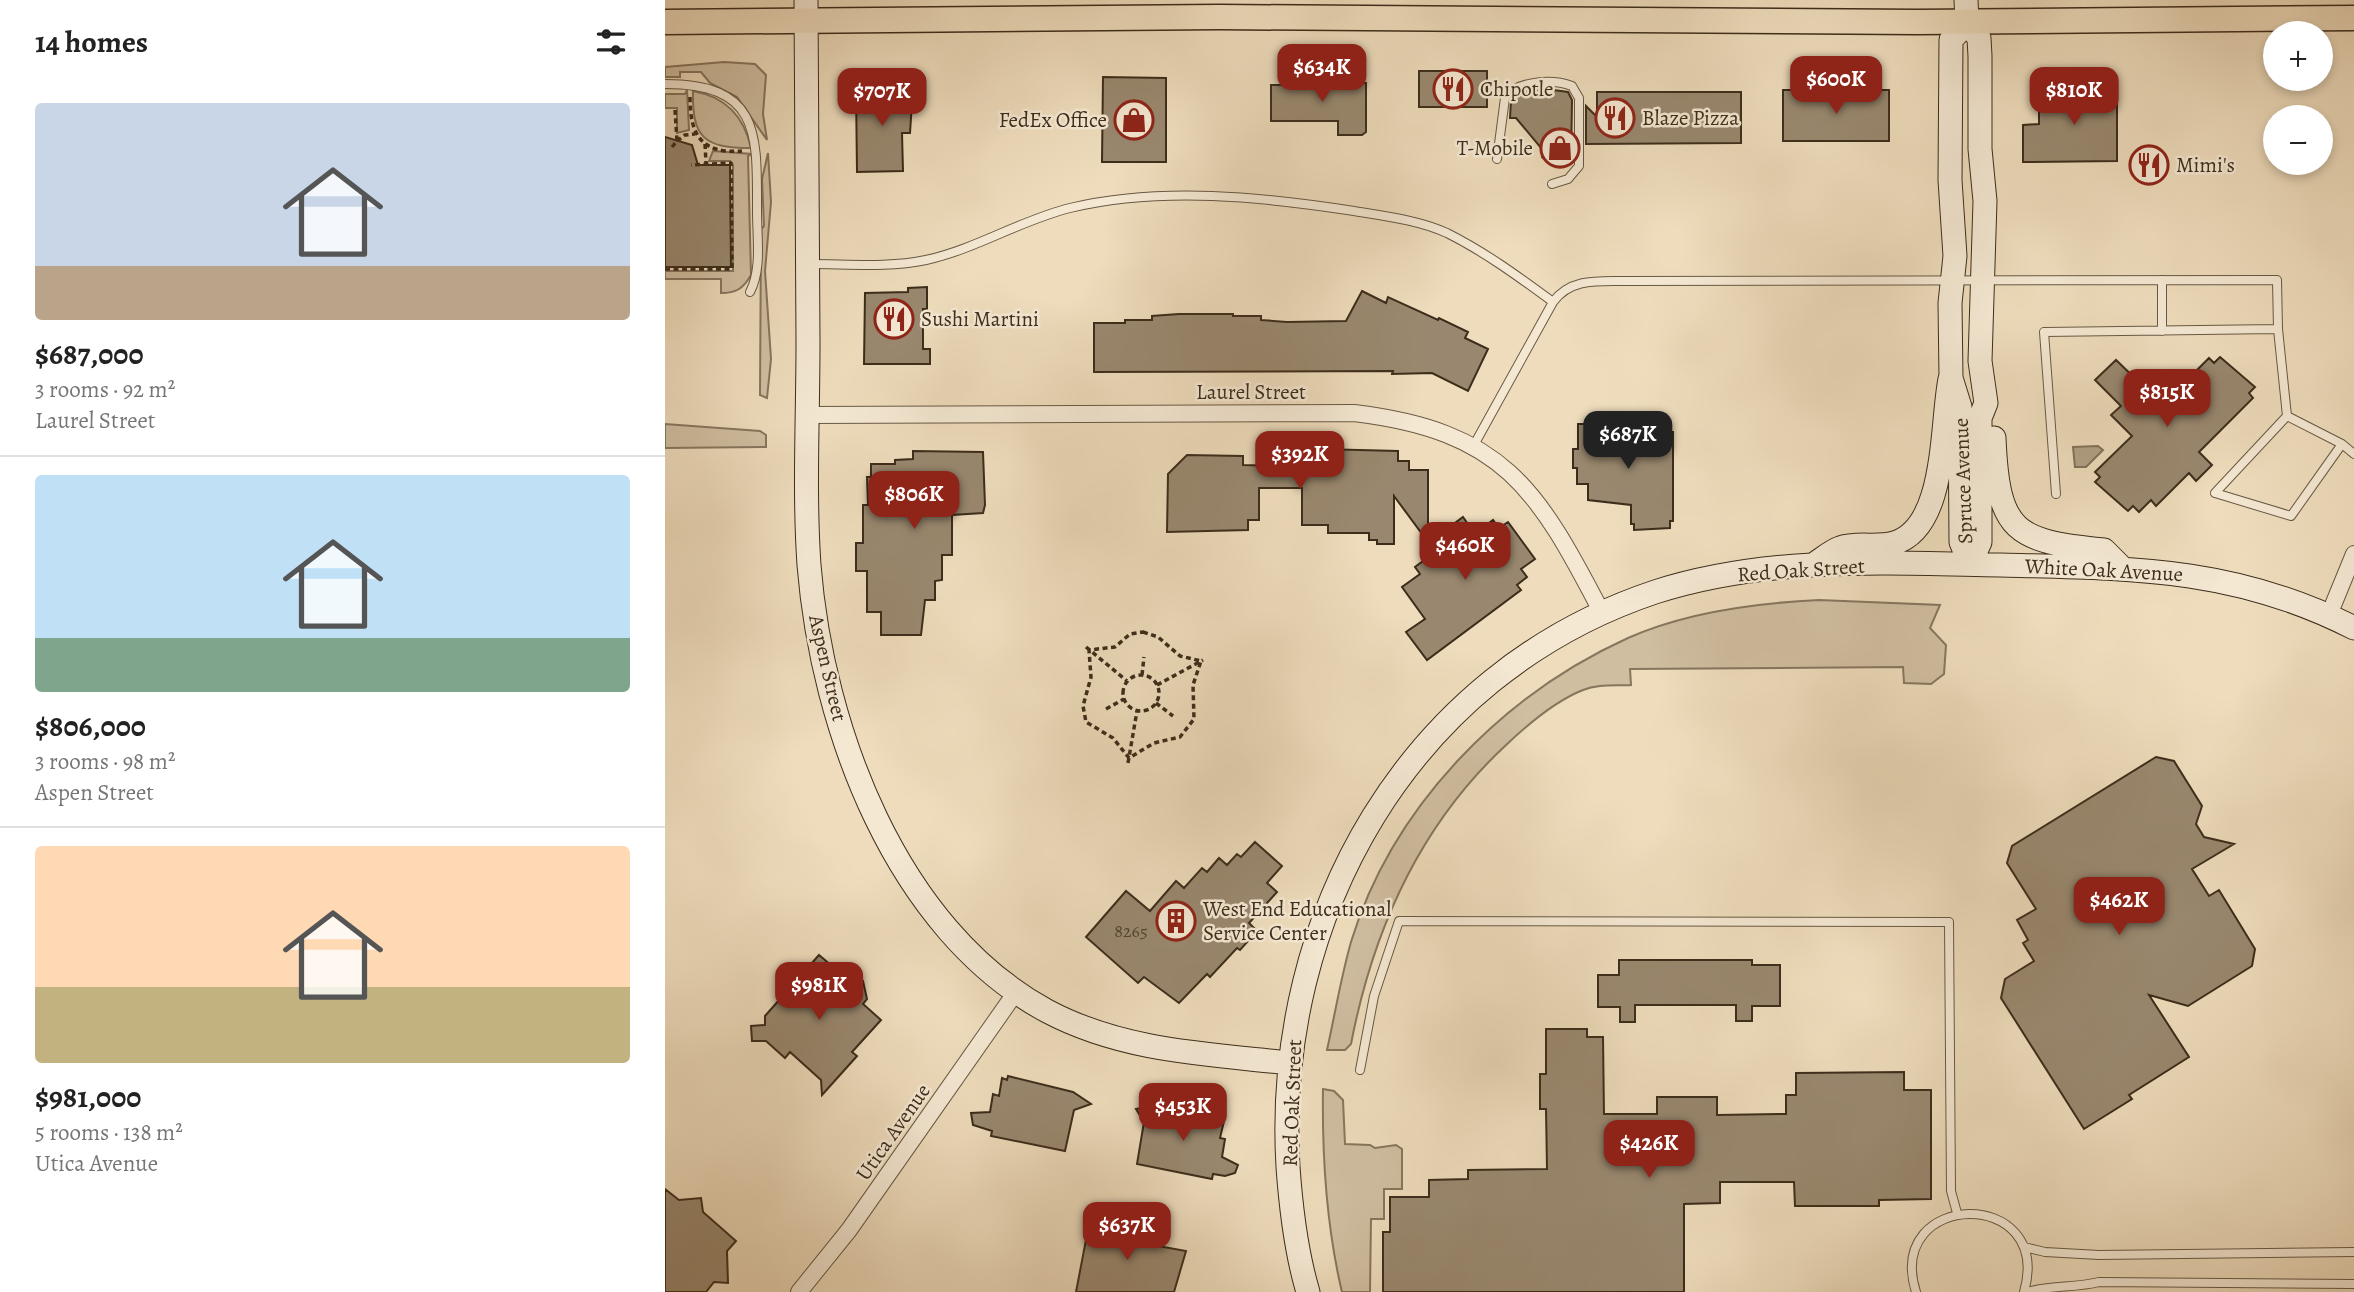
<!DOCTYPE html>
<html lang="en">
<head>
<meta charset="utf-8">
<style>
	body { margin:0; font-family:Alegreya,serif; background:#f2f2f2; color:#222; height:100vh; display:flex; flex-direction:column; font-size:26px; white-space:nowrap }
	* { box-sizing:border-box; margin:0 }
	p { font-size:23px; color:#767676 }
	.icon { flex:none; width:38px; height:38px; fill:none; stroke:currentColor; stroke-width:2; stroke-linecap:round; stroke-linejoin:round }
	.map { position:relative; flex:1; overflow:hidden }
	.side { display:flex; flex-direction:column; background:#fff; width:665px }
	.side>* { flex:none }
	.controls { position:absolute; left:1598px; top:21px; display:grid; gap:14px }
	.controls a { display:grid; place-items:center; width:70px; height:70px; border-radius:50%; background:#fff; box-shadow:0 4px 10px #0003; font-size:35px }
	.price { position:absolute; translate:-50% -60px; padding:0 16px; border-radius:14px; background:#8f2418; color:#fff; font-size:23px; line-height:46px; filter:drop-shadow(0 2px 4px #0008) }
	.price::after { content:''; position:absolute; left:50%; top:42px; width:21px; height:16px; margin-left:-10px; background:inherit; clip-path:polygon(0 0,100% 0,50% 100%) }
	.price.active { background:#222; color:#fff }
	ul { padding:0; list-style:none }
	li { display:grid; align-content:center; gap:14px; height:371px; padding:0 35px }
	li+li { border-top:2px solid #e0e0e0 }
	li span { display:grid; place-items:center; height:217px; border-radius:7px; color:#555 }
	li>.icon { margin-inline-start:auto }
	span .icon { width:126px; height:126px; fill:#fffc; stroke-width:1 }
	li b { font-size:30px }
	h2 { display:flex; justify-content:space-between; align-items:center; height:84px; padding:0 35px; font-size:30px }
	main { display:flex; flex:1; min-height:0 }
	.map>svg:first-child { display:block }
	.green { fill:#d0bea1; stroke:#86765e; stroke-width:2 }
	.water { fill:#b1a085; stroke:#82725b; stroke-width:2 }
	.building { fill:#99886f; stroke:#3c2d1b; stroke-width:2 }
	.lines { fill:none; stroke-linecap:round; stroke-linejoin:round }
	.lane-casing { stroke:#685943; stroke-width:10 }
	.street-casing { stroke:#685943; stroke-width:18 }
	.secondary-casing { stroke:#3c2d1b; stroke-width:25 }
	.primary-casing { stroke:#3c2d1b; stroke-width:27 }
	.path { stroke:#3c2d1b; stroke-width:3.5; stroke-dasharray:5 3.5; stroke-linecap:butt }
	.lane { stroke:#f4e8d3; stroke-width:8 }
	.street { stroke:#f4e8d3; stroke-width:16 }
	.secondary { stroke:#f4e8d3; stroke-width:23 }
	.primary { stroke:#eedcbc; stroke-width:24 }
	.labels { text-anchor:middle; stroke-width:5; stroke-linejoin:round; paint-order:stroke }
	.number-label { font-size:18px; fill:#534430 }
	.poi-label { font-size:21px; fill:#3c2d1b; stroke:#f4e8d3; text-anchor:start }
	.street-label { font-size:21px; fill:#3c2d1b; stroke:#f4e8d3 }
</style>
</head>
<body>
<main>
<section class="side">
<h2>14 homes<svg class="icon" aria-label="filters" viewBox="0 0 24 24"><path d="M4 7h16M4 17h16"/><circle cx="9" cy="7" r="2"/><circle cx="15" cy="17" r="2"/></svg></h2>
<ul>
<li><span style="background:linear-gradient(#c9d6e8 75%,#b9a48a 0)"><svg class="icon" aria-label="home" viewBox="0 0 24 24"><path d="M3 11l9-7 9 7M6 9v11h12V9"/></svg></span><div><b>$687,000</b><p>3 rooms · 92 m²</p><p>Laurel Street</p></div></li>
<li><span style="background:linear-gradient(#bfe0f5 75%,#7fa58c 0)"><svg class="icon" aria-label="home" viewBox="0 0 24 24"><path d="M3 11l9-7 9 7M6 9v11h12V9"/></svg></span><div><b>$806,000</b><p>3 rooms · 98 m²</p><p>Aspen Street</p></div></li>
<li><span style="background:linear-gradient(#ffd9b3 65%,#c2b280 0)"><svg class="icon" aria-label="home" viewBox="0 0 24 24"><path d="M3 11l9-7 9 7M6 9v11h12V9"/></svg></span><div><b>$981,000</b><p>5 rooms · 138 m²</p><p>Utica Avenue</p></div></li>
</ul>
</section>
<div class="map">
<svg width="1689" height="1292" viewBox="0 0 1689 1292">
	<rect width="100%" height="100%" fill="#eedcbc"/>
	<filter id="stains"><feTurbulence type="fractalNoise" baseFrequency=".00286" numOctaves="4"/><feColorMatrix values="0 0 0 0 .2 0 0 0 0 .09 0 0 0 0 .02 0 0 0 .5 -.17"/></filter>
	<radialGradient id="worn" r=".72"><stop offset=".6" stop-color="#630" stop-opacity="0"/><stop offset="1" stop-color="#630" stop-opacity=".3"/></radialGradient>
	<!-- green -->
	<path class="green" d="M59,62L90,64L101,75L98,114L102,140L72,97L45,83L36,72H15V77H0V67Z
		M22,90L24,130L12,133V108H0V94H20Z
		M28,91C61,97 79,116 86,148C39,148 27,138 28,91Z
		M48,151L87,154L83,156L86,275C78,289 71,293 56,293V279H0V271H68V165L65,161H44Z
		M103,153L106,202L100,271L106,359L102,398L95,395L96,229L99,226L97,179Z
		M0,424L95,431L101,435V447L0,448Z
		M1154,600L1275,605L1265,628L1281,645L1279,674L1266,684L1239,683L1238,667L965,669L966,685C950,686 933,684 918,690C890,701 862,725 840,746C754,826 708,930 686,1044L680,1050H662C670,1014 676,977 686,942C727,807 837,695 963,638C1021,612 1091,603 1154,600Z
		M658,1089L669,1091L678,1100L680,1144L705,1145L710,1148L731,1145L737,1149V1189H719V1219H706L705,1292H677C661,1225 657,1157 658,1089Z"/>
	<!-- water -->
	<path class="water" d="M1433,446L1438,450L1421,467H1410L1408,447Z"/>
	<!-- building -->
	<path class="building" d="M754,71H822V107H754Z
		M438,77L501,78V162H437Z
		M625,81L701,83V132L697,135H673V121H606V85H625Z
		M248,87L245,133H237L238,171L192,172L191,91Z
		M1452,88V161L1358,162V125L1374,124V89Z
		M881,89L903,92L907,100L906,161H882L877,157V149L851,118H845L846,101L850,97L863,91Z
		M1118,90H1224V141H1118Z
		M932,92H1076V143L921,144V106L932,117Z
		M0,137L27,145L33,165H65L66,267H0Z
		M262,287V309H258V349H265V364H199L200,293L243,292V288Z
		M697,291L721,303L723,297L773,320L774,318L803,332L800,338L823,349L803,391L767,373L727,374L728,371L429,372V323H460V320H487V316L514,314H568V316H596V320L622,322L681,321Z
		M1555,357L1590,387L1584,393L1588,398L1534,452L1547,465L1531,481L1524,473L1491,506L1486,500L1474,512L1468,506L1463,511L1430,482L1435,477L1430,472L1467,436L1446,415L1456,406L1430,380L1451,360L1477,385L1491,371L1511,391L1544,358L1549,363Z
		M913,424H955V432H1008V521H1005V528L969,530V524H966V505L923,500V484H912V468H908V449H913Z
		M614,448L733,451V461H744V470H763V542L729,496V544H712V540H704V533H663V525H637V488H594V520H583V530L502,532L503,474L522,455L578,456V465L614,466Z
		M248,451L318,452L320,505L318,513L287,515V555H277V580L270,581V600H260L256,635H216V612H202V571H191V543H198V505H203L202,477H206V464H230V460L248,459Z
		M798,517L810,534L828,520L834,528L843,522L870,559L856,569L862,577L852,585L856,590L762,660L741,632L760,619L737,587L755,574L750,567L781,544H762Z
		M1491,757L1509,761L1537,806L1531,824L1539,837L1569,844L1527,869L1544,896L1554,890L1590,949L1587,966L1523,1006L1484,995L1524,1057L1464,1095L1467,1099L1419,1129L1336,998L1340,979L1369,961L1358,943L1363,940L1352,920L1371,909L1342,863L1347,846Z
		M590,842L617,866L602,883L612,892L584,923L592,931L575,950L572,948L545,977L542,974L514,1003L479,977L473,983L421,937L461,891L485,911L511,881L519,888L537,868L542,872L554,858L562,865L572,854L576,857Z
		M154,955L174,972V982L198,981L202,999L198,1004L216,1020L187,1052L192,1056L157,1095L156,1080L125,1052L120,1058L101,1041H87L86,1026L100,1025V1016Z
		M954,960H1087V965H1115V1006H1087V1021H1071V1005H970V1022H955V1007H933V975H954Z
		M881,1029H922V1037H938L939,1114H992V1097H1052V1115L1121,1114V1095H1131V1073L1239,1072V1090H1266V1199L1214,1200V1206H1130L1129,1182H1055V1203L1019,1204V1292H718V1232H725V1197H764V1180L803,1179V1170L882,1169L881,1109H875V1074H881Z
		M343,1076L408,1092L426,1104L409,1110L400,1151L326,1136L327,1131L308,1125L306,1113L325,1112L328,1094L334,1096L337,1078L342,1080Z
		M488,1106L554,1117L553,1120L559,1121L555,1138L560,1139L557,1157L573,1165L570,1173L560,1176L548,1174L547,1179L472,1164L479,1122L471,1109Z
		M0,1189L14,1200L36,1198L38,1212L71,1241L62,1251L63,1283L49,1282L41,1292H0Z
		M425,1219L480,1230L479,1238L493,1242V1246L521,1251L509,1292H411Z"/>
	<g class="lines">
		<!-- lane casing -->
		<g class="lane-casing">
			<path id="lane" d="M0,84C96,84 92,134 92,212C92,238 97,269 85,292
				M832,159L840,98C852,80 888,79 907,86L914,98V166L903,179L887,184
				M145,264C183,264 224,268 261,260C311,249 356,220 405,208C497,186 598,197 689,211C719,216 754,220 782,233C820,252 854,277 888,302
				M1497,280V331
				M1622,416L1550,493L1626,516L1677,444
				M809,445L888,302C905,279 931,281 957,281L1612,280L1613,329L1622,416L1677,444L1689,454
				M1391,494L1379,332L1613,329
				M695,1070L709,996L734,921L1284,922L1286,1191L1292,1213
				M1359,1247L1380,1252L1434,1255L1689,1252
				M1251,1292C1219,1190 1389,1186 1359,1292
				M1362,1292C1386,1285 1410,1288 1434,1282L1689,1284"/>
		</g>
		<!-- street casing -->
		<g class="street-casing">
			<path id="street" d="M143,415L689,413C838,431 872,488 937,613
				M1664,615L1689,554
				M134,1292L184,1230L351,992"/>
		</g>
		<!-- secondary casing -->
		<g class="secondary-casing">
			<path id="secondary" d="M141,0C142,114 142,229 143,343C143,417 139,492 144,565C157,728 231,929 382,1011C457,1051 541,1054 624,1063
				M1301,0L1302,22L1314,38L1315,56V149L1320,201L1315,361L1321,403L1315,418V542L1305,564
				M1302,22L1286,40L1285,180L1290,256L1285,303L1286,378L1295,407L1296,542L1305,564
				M1329,438C1333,533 1350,541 1439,550L1456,567
				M1148,565C1156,560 1166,551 1175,548C1191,542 1212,548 1229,543C1282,528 1276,424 1285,379
				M643,1292C631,1252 626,1209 623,1167C608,916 744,674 990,592C1101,556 1220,563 1335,565C1465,568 1570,567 1689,628"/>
		</g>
		<!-- primary casing -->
		<g class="primary-casing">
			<path id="primary" d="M0,22L554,17L1253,22L1689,18"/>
		</g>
		<!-- path -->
		<path class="path" d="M25,97C25,135 36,154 77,151
			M12,141L20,135L30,134
			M40,144L41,163
			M7,147L12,141L10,110
			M0,269H67L66,163L26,165
			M478,632L493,637L515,656L536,661L528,685L529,719L515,737L489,743L464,758L448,738L421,722L418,706L426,677L424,650L450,647L465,634Z
			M421,647L462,681
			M458 693a18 18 0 1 1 36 0a18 18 0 1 1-36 0Z
			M477,675L479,657
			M492,685L538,660
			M491,703L508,716
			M441,709L459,699
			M463,763L472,711"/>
		<!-- lane -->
		<use href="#lane" class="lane"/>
		<!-- street -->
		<use href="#street" class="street"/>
		<!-- secondary -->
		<use href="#secondary" class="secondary"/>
		<!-- primary -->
		<use href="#primary" class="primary"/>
	</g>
	<!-- icons -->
	<defs>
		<g id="restaurant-ring" transform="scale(2.0125)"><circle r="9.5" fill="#f4e8d3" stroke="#8f2418" stroke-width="1.5"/><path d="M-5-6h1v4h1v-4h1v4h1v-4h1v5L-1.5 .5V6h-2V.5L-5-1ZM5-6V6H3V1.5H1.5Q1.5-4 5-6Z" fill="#8f2418"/></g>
		<g id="shop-ring" transform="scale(2.0125)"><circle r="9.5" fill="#f4e8d3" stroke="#8f2418" stroke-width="1.5"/><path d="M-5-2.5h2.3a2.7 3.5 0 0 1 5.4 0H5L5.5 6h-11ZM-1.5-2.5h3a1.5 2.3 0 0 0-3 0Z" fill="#8f2418"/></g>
		<g id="building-ring" transform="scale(2.0125)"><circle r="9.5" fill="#f4e8d3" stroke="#8f2418" stroke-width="1.5"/><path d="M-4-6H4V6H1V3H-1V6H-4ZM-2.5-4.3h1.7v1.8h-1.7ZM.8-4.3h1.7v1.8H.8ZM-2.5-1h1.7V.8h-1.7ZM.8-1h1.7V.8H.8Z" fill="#8f2418"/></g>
	</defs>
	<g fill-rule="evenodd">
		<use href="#restaurant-ring" x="788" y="89"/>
		<use href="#restaurant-ring" x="950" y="118"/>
		<use href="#shop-ring" x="469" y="120"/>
		<use href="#shop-ring" x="895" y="148"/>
		<use href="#restaurant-ring" x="1484" y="165"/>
		<use href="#restaurant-ring" x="229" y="319"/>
		<use href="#building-ring" x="511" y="921"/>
	</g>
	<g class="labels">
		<!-- number labels -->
		<g class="number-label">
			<text x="466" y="937">8265</text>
		</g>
		<!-- poi labels -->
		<g class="poi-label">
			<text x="815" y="96">Chipotle</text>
			<text x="977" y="125">Blaze Pizza</text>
			<text x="442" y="127" text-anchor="end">FedEx Office</text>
			<text x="868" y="155" text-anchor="end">T-Mobile</text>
			<text x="1511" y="172">Mimi's</text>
			<text x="256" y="326">Sushi Martini</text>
			<text x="538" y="916">West End Educational<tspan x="538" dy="24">Service Center</tspan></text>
		</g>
		<!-- street labels -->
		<g class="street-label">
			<text x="586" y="399">Laurel Street</text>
			<text transform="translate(1298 481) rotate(-92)" y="7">Spruce Avenue</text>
			<text transform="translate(1136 570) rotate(-4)" y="7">Red Oak Street</text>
			<text transform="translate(1439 570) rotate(3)" y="7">White Oak Avenue</text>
			<text transform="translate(163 668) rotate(77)" y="7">Aspen Street</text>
			<text transform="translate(627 1103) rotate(-88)" y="7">Red Oak Street</text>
			<text transform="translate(228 1132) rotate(-55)" y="7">Utica Avenue</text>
		</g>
	</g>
	<rect width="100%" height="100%" filter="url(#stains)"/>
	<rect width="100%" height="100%" fill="url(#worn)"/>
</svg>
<div class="controls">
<a>+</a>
<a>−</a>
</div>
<b class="price" style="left:657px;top:104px">$634K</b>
<b class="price" style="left:1171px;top:116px">$600K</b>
<b class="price" style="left:1409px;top:127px">$810K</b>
<b class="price" style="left:217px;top:128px">$707K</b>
<b class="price" style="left:1502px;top:429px">$815K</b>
<b class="price active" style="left:963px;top:471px">$687K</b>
<b class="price" style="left:635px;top:491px">$392K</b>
<b class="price" style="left:249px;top:531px">$806K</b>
<b class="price" style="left:800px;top:582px">$460K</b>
<b class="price" style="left:1454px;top:937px">$462K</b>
<b class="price" style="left:154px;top:1022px">$981K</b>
<b class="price" style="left:518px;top:1143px">$453K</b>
<b class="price" style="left:984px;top:1180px">$426K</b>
<b class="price" style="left:462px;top:1262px">$637K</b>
</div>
</main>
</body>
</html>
